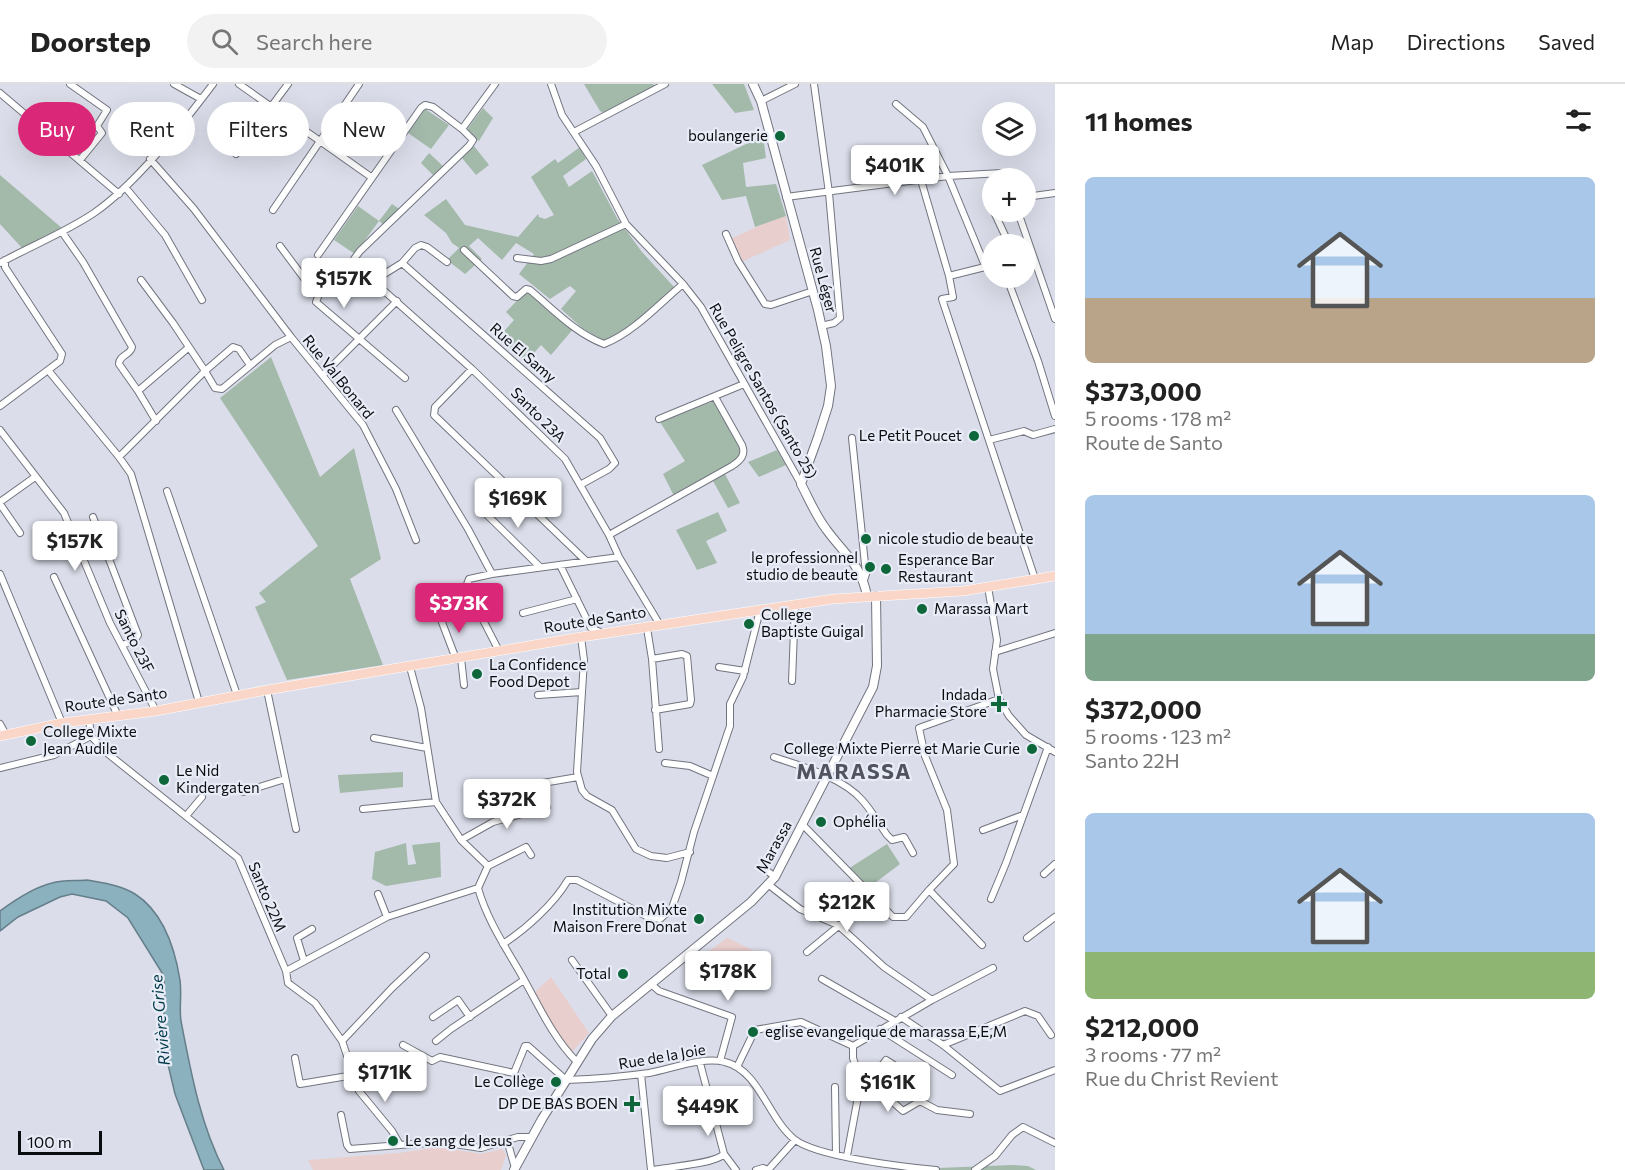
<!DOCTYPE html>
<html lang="en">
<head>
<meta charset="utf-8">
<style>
	body { margin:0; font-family:Commissioner,sans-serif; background:#f2f2f2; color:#222; height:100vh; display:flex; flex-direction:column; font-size:22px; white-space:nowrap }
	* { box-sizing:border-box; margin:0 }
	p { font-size:20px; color:#767676 }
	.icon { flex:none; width:33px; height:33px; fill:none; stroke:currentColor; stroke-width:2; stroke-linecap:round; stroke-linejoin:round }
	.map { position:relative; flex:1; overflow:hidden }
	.details { display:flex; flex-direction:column; background:#fff; width:570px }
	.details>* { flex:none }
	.hud { position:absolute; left:18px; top:18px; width:570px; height:54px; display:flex; gap:12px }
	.tools { position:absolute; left:982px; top:18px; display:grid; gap:12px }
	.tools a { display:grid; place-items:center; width:54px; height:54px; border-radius:50%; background:#fff; box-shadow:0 6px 24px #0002; font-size:30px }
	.scale { position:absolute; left:18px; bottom:15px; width:84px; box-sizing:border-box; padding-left:6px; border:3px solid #0b0c0f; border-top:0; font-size:16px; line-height:21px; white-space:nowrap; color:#0b0c0f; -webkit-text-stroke:4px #e8ecf7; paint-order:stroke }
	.price { position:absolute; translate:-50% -51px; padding:0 14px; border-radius:6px; background:#fff; color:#222; font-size:20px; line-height:39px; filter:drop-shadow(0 2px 3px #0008) }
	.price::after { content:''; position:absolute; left:50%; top:36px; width:18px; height:14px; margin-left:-9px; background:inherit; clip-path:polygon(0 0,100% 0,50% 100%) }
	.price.active { background:#db2777; color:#fff }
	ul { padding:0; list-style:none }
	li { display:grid; align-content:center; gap:12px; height:318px; padding:0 30px }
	li span { display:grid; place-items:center; height:186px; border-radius:9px; color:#555 }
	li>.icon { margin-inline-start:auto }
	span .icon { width:108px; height:108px; fill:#fffc; stroke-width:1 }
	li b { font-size:26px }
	h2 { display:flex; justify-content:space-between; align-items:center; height:72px; padding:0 30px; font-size:26px }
	.chip { padding:0 21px; border-radius:27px; background:#fff; box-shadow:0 6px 24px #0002; font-size:21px; line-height:54px }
	.chip.active { background:#db2777; color:#fff }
	header { display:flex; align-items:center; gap:36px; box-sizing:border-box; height:84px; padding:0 30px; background:#fff; border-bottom:2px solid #e0e0e0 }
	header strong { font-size:28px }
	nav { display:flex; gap:33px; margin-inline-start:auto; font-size:21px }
	.search { width:420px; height:54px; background:#f2f2f2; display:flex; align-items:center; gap:15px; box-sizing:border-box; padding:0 21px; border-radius:33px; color:#767676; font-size:22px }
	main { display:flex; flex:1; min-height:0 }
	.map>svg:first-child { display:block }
	.industrial { fill:#e8cecc }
	.green { fill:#a3b9aa }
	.water { fill:#8bb0be; stroke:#657f8a; stroke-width:1.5 }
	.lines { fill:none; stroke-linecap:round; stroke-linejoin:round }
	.street-casing { stroke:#72757f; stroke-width:8 }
	.secondary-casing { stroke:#72757f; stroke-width:10 }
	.primary-casing { stroke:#fff; stroke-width:10 }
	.street { stroke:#fff; stroke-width:6 }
	.secondary { stroke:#fff; stroke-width:8 }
	.primary { stroke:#fad6c9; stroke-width:9 }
	.poi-dot { fill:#0d673a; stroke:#e8ecf7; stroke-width:2 }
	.labels { text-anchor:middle; stroke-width:4.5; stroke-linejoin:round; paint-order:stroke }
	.poi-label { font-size:15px; fill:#0b0c0f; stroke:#e8ecf7; text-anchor:start }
	.street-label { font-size:15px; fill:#0b0c0f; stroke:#e8ecf7 }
	.water-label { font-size:16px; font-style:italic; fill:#013949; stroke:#e8ecf7 }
	.district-label { font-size:21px; font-weight:bold; letter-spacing:1.5px; fill:#51545e; stroke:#e8ecf7 }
</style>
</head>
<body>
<header>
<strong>Doorstep</strong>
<div class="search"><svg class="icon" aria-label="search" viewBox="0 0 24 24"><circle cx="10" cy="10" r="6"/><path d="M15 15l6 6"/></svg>Search here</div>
<nav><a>Map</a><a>Directions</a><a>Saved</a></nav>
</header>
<main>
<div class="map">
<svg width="1055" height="1086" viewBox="0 0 1055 1086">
	<rect width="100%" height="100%" fill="#dbdeea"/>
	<!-- industrial -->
	<path class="industrial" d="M786,132L790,156L741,178L730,155L765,139Z
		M727,854L763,871L750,890L704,871Z
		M551,893L589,949L571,969L561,959L533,910Z
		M439,1063L481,1070L502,1065L506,1071L501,1086H313L308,1076L399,1069Z"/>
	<!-- green -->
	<path class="green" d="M584,0H653L656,3L604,29L600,27Z
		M712,0H744L754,26L735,29Z
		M483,24L493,34L479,57L465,48Z
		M425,25L449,41L431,65L408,49Z
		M763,52L766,74L743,79L746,103L776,100L786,132L755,143L746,112L722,116L702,81Z
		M474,62L489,81L476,91L462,74Z
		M580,63L586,75L563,92L569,103L592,87L617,134L642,168L675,204L626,245L605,258L582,244L561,225L576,207L570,202L550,215L519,190L534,170L516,159L502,176L478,154L469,162L482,175L465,190L447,176L459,164L452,159L446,149L424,131L446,115L465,141L518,153L538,130L539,133L545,135L554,131L531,93L555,75L558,79Z
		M429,69L443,82L434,92L421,79Z
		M0,91L63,145L22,164L0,140Z
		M392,120L401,126L386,143L379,137L355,170L334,156L358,122L379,137Z
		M528,205L574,244L551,271L541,261L526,278L498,254L514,236L506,228Z
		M271,273L320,393L354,364L381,475L350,495L383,581L287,596L255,523L266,518L259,509L318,462L220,314Z
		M714,317L744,373L674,412L663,390L685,377L660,338Z
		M777,366L786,381L759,393L748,378Z
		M725,390L740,419L728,424L713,397Z
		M718,428L727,447L706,457L717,479L697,486L676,446Z
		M403,688V703L340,709L338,691Z
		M440,758L441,793L386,802L372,795L375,768L406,759L408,781L416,780L412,761Z
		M887,760L900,780L867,805L848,785Z
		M1013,1081L1028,1082L1036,1086H930L938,1084Z"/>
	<!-- water -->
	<path class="water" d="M87,796C103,799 121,801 135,810C163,828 175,865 180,896C182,910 179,924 181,937C191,988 200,1040 224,1086H204L175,1010L161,951L165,922L164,892L128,834L106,817L72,810L60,813L18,833L0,847V827C15,816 34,803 52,799C63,796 75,797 87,796Z"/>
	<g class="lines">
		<!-- street casing -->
		<g class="street-casing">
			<path id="street" d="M70,0L107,26L97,42L102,49L80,76
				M174,0L201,15
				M239,0L371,93
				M551,0L562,31L596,82L626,140L683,200L701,223L801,400
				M814,0L829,109L840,234L834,239L821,242
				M0,9L119,110
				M761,17L795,0
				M896,20L923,43L948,92L986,184
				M462,45L473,56L469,62L360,167L354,175L355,179L373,197L472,285L565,375L609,451L619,473L660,541
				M574,48L665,0
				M236,70L288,0
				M150,75L194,125L291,253L363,341L396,405L416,456
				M921,96L949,192
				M125,103L165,151L202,216
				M786,113L948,92L1002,89L1005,94
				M1026,113L1055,109
				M273,126L359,0
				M994,128L1009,160
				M1018,128L1055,235
				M62,148L83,178L132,263C131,271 119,271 119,280L138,307L156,337
				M726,150L738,177L765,220L771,221L813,207
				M280,162L318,213L316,218L405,294
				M464,166L513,212L517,213L526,205L530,206C553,225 575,249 604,260C633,249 659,220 683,200
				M318,171L421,24L425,21L433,23L462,45L495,0
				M517,174L541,177L551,175L626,140
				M5,176V183L62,270L60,277L48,286
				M0,179C31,162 64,149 94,129C136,100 182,41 213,0
				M402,179L415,164L421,161L427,163L447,178
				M993,181L949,192L953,213L942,215L1035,495
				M1007,194L1038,277L1055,332
				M141,196L173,239L205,287L233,263L239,265L250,281
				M373,197L402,179L600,354L615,379L609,385L580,401
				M472,285L435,323L434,331L585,476
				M323,291L397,217
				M138,307L188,264
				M0,322L48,286L119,373L131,390L199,618
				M396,326L468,445L492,490
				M659,335L744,300
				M0,346L64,429L110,539L156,627
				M852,354L866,490L864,496
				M989,356L1024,347L1033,351L1055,345
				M119,373L205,287L215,304L222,305L275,261L291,253
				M167,407L237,611
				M0,418L35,393
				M0,420L20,449
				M480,424L540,483
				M93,433L138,551L134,557L122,561
				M609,451L732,382C741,376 746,371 742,361L715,313
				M560,481L591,544L600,548
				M0,490L62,639
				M54,493L118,632
				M988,503L997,556L993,585L999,615L1009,632L1026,651L1055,668
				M523,529L577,515
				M440,533L456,575
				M647,544L652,575L659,665
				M581,553L584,576L577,688L582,706L587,712L612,726L636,765L651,772L667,774L690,768
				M499,567L466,503L469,495L492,490L619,473
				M995,568L1055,549
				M461,574L464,601
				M652,575L682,570L687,572L691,616L690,620L655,626
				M410,583L421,624L436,718L461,756L488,782L478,804
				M719,583L745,587
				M792,597L795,521
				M267,606L296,745
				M538,611L582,608
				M89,635L91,652L107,669L238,774L286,887L288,899L315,919L342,957L359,1007L392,1047L400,1061L442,1058L481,1064L518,1053H532
				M0,640L6,651
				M374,654L427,664
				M774,673C803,683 842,693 862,716C872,727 879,740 887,751L892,756L904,753L913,769
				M665,679L690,682L713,692
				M0,684L54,671L91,652
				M531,701L578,693
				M243,708L285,695
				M363,725L436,718
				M186,732L202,713
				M802,740L893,833H906L929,806L982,861
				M983,746L1023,731
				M461,756L493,738L547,723
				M488,782L526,763L531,771
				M766,786L775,793
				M1044,790L1055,780
				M769,801L800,825L838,841L884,883L932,916
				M478,804C487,836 506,864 522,892C539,922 553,954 577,978
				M929,806L954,780L947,726L925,672L919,644L999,615
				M378,810L387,833
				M991,815L1006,779L1048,663
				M1027,854L1055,833
				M503,860C526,845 554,820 568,796H577L648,833L660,835L672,824L681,798L694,748L730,642V620L743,593L760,526
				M807,868L875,812
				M572,876L612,932
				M304,877L297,854L312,845
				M286,887L387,833L478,804
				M822,895L895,937
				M651,900L659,907L732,933L720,977
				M433,933L458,916L470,933
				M901,933L943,961L1000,1007L1055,986
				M880,945L952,991
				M342,957L392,904L426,872
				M436,957L451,945L524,896
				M403,961L432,977L440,973L514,989L525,962H528L566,996C594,995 621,993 649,989C671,985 703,972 725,978C759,986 768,1034 794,1055C816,1073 905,1083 936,1086
				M943,961L1025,927L1038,932L1051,951
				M853,962L932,916L993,884
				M853,962V974L857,986L903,1027L920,1017L937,1026L970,1030
				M295,974L300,1000L354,991
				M737,983L755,946L801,938L853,962
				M641,990L651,1086
				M835,1003L836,1070
				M341,1031L347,1061L350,1065L400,1061
				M507,1056L515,1084
				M724,1070L736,1086
				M847,1072L858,1013L886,976L905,988
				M652,1086C668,1083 715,1080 724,1070L700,979
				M756,1086L763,1084L768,1086
				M768,1086L795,1056
				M975,1086L995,1072L1012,1051L1023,1043L1055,1059"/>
		</g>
		<!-- secondary casing -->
		<g class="secondary-casing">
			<path id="secondary" d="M753,0L761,17L818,226L826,262L831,302L828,322L818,353L801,400C809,415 816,432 826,445C844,470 861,480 867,512
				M514,1086L542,1035L592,955L612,932L751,818L775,793L873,603L877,582L876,512"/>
		</g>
		<!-- primary casing -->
		<g class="primary-casing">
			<path id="primary" d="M0,652L62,639L156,627L267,606L581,553L833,515L963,507L1055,492"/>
		</g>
		<!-- street -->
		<use href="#street" class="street"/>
		<!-- secondary -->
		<use href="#secondary" class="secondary"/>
		<!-- primary -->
		<use href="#primary" class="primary"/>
	</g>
	<!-- markers -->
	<g class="poi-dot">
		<circle cx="780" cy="52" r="6"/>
		<circle cx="974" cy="352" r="6"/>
		<circle cx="866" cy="455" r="6"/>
		<circle cx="870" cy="483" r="6"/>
		<circle cx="886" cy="485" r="6"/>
		<circle cx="922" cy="525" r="6"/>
		<circle cx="749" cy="540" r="6"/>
		<circle cx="477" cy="590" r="6"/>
		<path d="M996 611h6v6h6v6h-6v6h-6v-6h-6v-6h6z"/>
		<circle cx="31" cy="657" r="6"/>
		<circle cx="1032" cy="665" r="6"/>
		<circle cx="164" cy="696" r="6"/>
		<circle cx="821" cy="738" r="6"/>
		<circle cx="699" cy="835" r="6"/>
		<circle cx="623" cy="890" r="6"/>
		<circle cx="753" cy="948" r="6"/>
		<circle cx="556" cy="998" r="6"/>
		<path d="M629 1011h6v6h6v6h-6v6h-6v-6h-6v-6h6z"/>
		<circle cx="393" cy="1057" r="6"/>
	</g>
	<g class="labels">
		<!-- poi labels -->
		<g class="poi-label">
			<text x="768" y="57" text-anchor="end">boulangerie</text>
			<text x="962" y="357" text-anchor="end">Le Petit Poucet</text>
			<text x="878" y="460">nicole studio de beaute</text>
			<text x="858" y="479" text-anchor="end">le professionnel<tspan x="858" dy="17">studio de beaute</tspan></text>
			<text x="898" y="481">Esperance Bar<tspan x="898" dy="17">Restaurant</tspan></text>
			<text x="934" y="530">Marassa Mart</text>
			<text x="761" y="536">College<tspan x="761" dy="17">Baptiste Guigal</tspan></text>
			<text x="489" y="586">La Confidence<tspan x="489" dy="17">Food Depot</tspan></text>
			<text x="987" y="616" text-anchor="end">Indada<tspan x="987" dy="17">Pharmacie Store</tspan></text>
			<text x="43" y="653">College Mixte<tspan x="43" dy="17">Jean Audile</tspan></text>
			<text x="1020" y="670" text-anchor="end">College Mixte Pierre et Marie Curie</text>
			<text x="176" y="692">Le Nid<tspan x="176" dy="17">Kindergaten</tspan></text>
			<text x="833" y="743">Ophélia</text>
			<text x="687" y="831" text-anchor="end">Institution Mixte<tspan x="687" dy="17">Maison Frere Donat</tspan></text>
			<text x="611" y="895" text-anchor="end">Total</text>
			<text x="765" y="953">eglise evangelique de marassa E,E,M</text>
			<text x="544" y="1003" text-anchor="end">Le Collège</text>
			<text x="618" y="1025" text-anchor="end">DP DE BAS BOEN</text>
			<text x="405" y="1062">Le sang de Jesus</text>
		</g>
		<!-- street labels -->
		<g class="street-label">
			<text transform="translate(823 196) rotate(75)" y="5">Rue Léger</text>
			<text transform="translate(523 269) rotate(41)" y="5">Rue El Samy</text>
			<text transform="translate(338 293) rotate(51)" y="5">Rue Val Bonard</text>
			<text transform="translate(763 307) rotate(60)" y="5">Rue Peligre Santos (Santo 25)</text>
			<text transform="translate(538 331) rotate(45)" y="5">Santo 23A</text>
			<text transform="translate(595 536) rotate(-9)" y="5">Route de Santo</text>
			<text transform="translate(134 557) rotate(63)" y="5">Santo 23F</text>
			<text transform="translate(116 616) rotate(-8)" y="5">Route de Santo</text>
			<text transform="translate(774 763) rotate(-61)" y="5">Marassa</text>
			<text transform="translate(267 813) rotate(67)" y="5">Santo 22M</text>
			<text transform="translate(662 973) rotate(-10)" y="5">Rue de la Joie</text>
		</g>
		<!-- water labels -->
		<g class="water-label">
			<text transform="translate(160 936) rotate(-95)" y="6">Rivière Grise</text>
		</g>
		<!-- district labels -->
		<g class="district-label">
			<text x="854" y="695">MARASSA</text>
		</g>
	</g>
</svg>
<div class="tools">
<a><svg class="icon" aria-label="layers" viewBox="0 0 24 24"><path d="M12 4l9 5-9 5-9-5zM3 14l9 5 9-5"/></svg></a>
<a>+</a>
<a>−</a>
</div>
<div class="scale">100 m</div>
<b class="price" style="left:895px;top:112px">$401K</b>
<b class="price" style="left:344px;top:225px">$157K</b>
<b class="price" style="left:518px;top:445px">$169K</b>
<b class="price" style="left:75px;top:488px">$157K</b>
<b class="price active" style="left:459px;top:550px">$373K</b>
<b class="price" style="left:507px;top:746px">$372K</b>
<b class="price" style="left:847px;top:849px">$212K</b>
<b class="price" style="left:728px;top:918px">$178K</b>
<b class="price" style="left:385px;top:1019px">$171K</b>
<b class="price" style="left:888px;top:1029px">$161K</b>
<b class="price" style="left:708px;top:1053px">$449K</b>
<div class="hud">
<a class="chip active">Buy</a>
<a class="chip">Rent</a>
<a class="chip">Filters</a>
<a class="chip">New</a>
</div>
</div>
<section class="details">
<h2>11 homes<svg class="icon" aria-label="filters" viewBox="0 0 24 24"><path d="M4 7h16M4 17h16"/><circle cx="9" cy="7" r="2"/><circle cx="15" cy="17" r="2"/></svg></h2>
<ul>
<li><span style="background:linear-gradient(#a9c7e8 65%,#b9a48a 0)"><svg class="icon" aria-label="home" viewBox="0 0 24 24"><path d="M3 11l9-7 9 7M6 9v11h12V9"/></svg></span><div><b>$373,000</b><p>5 rooms · 178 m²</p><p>Route de Santo</p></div></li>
<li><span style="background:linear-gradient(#a9c7e8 75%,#7fa58c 0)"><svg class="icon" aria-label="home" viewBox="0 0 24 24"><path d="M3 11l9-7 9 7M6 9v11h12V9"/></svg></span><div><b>$372,000</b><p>5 rooms · 123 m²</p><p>Santo 22H</p></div></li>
<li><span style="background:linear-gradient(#a9c7e8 75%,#8fb573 0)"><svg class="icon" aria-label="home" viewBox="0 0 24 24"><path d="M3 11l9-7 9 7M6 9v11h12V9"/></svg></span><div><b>$212,000</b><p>3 rooms · 77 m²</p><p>Rue du Christ Revient</p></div></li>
</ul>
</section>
</main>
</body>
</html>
